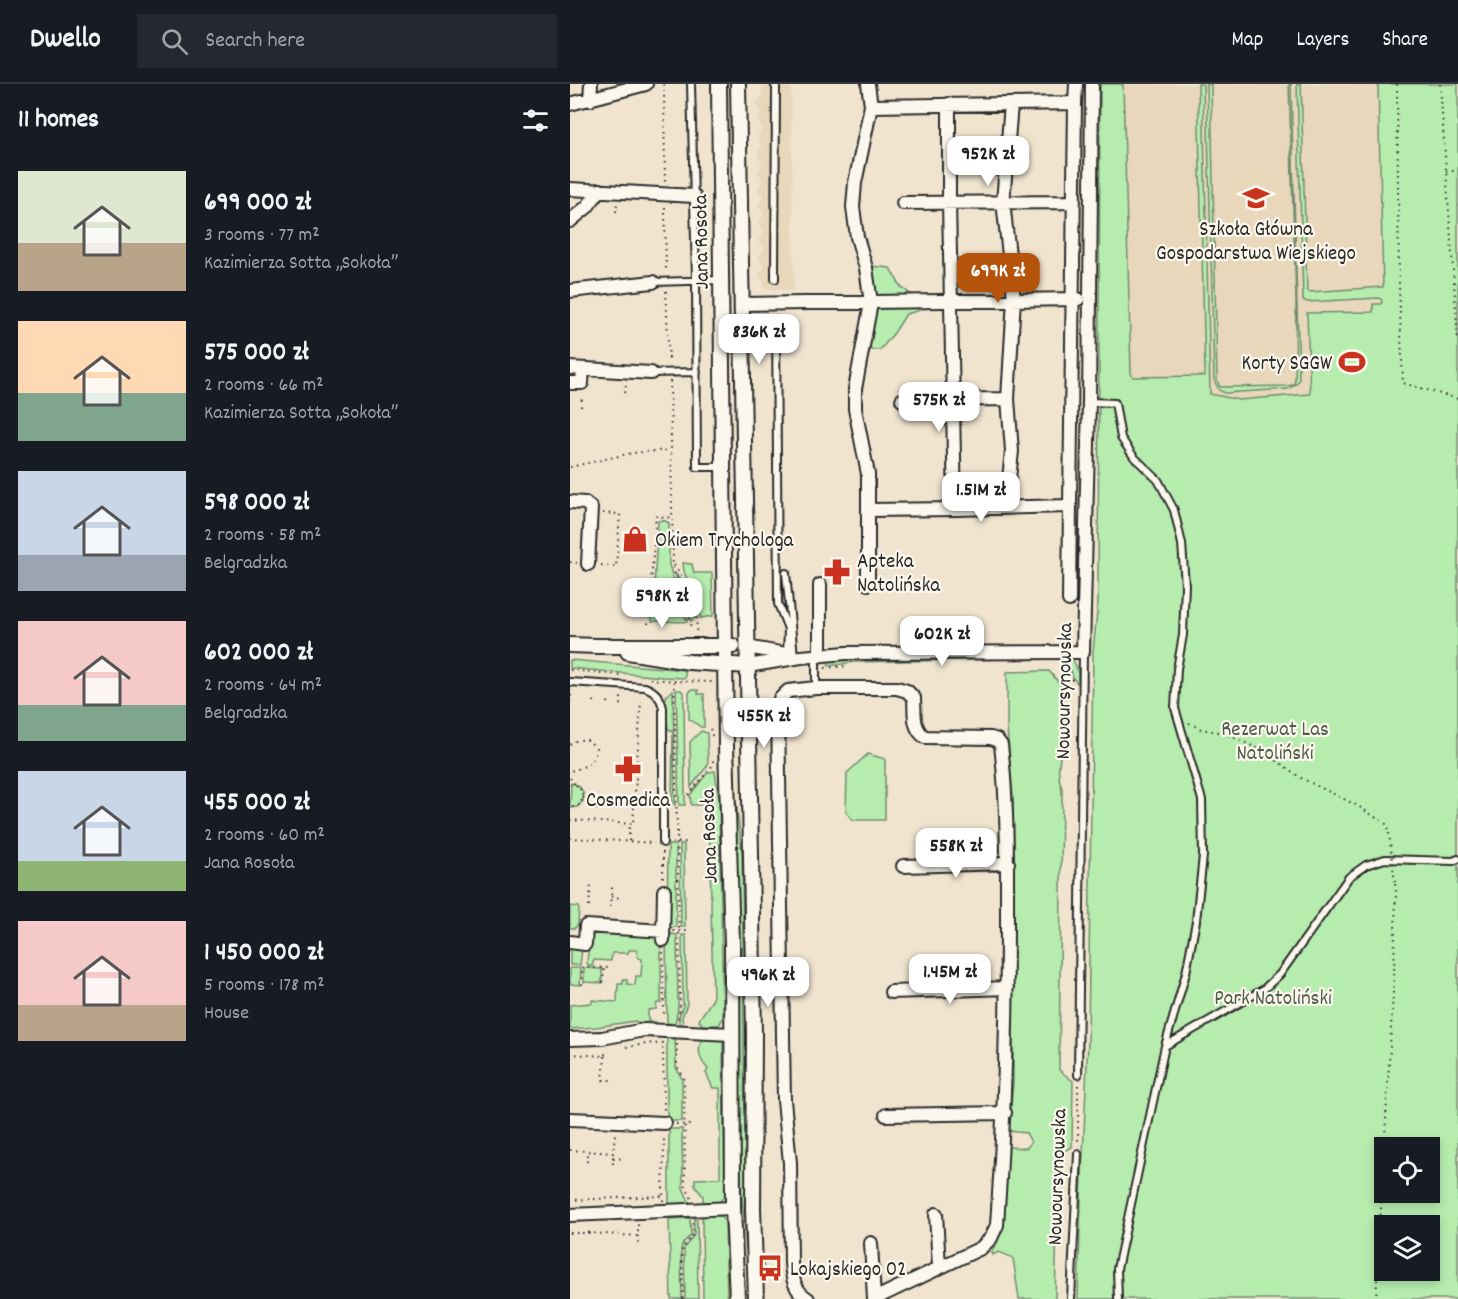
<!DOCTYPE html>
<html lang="en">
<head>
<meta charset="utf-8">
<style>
	body { margin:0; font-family:Dekko,sans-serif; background:#242831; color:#f1f3f6; height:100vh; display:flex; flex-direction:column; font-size:22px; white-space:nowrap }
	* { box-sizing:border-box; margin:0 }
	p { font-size:20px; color:#9ea1a6 }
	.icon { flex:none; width:33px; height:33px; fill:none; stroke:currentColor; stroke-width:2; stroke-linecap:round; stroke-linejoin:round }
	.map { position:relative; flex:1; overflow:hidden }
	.drawer { display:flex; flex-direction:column; background:#171b24; width:570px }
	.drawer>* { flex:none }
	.controls { position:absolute; left:804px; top:1053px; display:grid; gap:12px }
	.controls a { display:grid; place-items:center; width:66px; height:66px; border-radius:0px; background:#171b24; box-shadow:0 3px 9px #0003; font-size:30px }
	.price { position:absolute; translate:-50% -51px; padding:0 14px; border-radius:12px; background:#fff; color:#222; font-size:20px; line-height:39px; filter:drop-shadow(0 2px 3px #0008) }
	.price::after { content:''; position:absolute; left:50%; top:36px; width:18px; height:14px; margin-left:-9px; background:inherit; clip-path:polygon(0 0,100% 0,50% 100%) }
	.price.on { background:#b45309; color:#fff }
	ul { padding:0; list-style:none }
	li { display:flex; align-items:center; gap:18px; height:150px; padding:0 18px }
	li span { display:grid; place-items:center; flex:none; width:168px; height:120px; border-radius:0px; color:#555 }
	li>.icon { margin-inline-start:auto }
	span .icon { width:72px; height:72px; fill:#fffc; stroke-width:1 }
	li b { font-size:26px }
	h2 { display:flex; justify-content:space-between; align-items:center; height:72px; padding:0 18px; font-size:26px }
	header { display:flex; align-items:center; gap:36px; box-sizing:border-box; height:84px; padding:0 30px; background:#171b24; border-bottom:2px solid #363941 }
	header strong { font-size:28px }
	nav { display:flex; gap:33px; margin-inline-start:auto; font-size:21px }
	.search { width:420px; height:54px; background:#242831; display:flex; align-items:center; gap:15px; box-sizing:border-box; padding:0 21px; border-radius:0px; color:#9ea1a6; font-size:22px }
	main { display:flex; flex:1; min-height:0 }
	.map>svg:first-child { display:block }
	.built { fill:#e8d7ba }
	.green { fill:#b6edaf; stroke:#708c6d; stroke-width:1.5; fill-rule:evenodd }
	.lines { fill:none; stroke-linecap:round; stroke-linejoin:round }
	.service-casing { stroke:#2b2b2b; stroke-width:10 }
	.minor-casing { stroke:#2b2b2b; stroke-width:16 }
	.tertiary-casing { stroke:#2b2b2b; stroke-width:18 }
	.path { stroke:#2b2b2b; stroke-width:2; stroke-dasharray:1.5 4.5; stroke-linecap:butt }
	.service { stroke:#fbf7ec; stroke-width:6 }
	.minor { stroke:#fbf7ec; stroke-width:12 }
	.tertiary { stroke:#fbf7ec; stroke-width:14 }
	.path-bridge { stroke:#2b2b2b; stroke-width:2; stroke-dasharray:1.5 4.5; stroke-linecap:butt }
	.labels { text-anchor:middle; stroke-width:4.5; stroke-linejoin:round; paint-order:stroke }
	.poi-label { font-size:21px; fill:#2b2b2b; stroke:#fbf7ec; text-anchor:start }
	.street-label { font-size:21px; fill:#2b2b2b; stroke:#fbf7ec }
	.park-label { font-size:21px; fill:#4e5c4c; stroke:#fbf7ec }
</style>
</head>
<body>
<header>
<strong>Dwello</strong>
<div class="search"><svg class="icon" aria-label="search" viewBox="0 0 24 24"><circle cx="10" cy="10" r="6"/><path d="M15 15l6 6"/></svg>Search here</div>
<nav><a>Map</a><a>Layers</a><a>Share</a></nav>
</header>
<main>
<section class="drawer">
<h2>11 homes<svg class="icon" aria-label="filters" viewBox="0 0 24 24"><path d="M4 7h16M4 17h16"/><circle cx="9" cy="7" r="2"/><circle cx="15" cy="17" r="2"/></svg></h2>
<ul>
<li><span style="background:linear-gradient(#dfe7d0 60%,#b9a48a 0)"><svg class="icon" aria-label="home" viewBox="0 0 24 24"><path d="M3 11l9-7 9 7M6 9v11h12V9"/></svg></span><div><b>699 000 zł</b><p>3 rooms · 77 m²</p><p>Kazimierza Sotta „Sokoła”</p></div></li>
<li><span style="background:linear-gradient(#ffd9b3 60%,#7fa58c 0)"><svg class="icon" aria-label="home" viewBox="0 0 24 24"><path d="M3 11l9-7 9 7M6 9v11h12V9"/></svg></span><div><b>575 000 zł</b><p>2 rooms · 66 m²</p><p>Kazimierza Sotta „Sokoła”</p></div></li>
<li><span style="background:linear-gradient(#c9d6e8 70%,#9aa5b1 0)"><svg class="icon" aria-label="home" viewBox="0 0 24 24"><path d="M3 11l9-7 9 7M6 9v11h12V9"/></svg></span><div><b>598 000 zł</b><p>2 rooms · 58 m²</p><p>Belgradzka</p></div></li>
<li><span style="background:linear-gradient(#f6c9c9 70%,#7fa58c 0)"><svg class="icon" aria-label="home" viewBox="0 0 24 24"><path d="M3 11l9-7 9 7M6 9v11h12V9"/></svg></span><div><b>602 000 zł</b><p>2 rooms · 64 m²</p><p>Belgradzka</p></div></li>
<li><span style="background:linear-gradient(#c9d6e8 75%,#8fb573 0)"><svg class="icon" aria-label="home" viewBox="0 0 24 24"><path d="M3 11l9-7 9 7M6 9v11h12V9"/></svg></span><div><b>455 000 zł</b><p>2 rooms · 60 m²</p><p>Jana Rosoła</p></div></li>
<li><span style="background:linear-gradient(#f6c9c9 70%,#b9a48a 0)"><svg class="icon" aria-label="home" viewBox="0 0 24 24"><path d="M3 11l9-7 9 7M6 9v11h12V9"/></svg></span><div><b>1 450 000 zł</b><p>5 rooms · 178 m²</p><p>House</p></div></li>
</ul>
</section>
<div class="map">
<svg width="888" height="1215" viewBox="0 0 888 1215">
	<rect width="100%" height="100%" fill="#f0e4cf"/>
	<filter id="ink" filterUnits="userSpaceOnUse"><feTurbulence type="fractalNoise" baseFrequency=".0167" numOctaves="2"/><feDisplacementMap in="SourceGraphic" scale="12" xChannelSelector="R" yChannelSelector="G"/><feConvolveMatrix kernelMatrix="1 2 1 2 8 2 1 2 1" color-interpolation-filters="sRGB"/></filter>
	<g filter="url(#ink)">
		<!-- built -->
		<path class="built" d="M192,0H221L224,206L194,205V198L189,191L194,182L188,174L194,164L188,157L194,147L188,140L194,130L188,122L193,113L188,105L193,96L188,88L192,79L187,70L192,62L187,54L192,44L187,37L192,29L186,20L192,12Z
			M546,0H819L827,313L560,331Z"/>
		<!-- green -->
		<path class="green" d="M530,0H553L561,289L563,293L635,292L628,0H633L640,310L669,316L740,310L737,229L803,228V220H811L812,218L811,215L808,214L737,218L733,216L727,0H731L737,206L739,208L813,203L808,0H888V1215H508L511,1115L518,958L523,568L528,518ZM814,1064H860V1108H814ZM814,1142H860V1186H814Z
			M637,0H641L647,296L650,303L718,302L724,300L725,295L726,217L719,0H721L729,295L727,299L718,305L655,309L649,306L644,296Z
			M300,182L320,184L331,203L346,214L348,227L336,230L324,249L310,266H297L304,232L309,223L308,213L304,208Z
			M93,436L99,439V481L117,538L82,537L88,437Z
			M113,479L122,480L124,489H142L143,532L130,534C134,502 114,506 113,479Z
			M105,489L126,518L125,534L121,537Z
			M494,572L499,573C509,581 508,589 508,600L503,594L500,583L488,574L285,578L259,582L258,577Z
			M0,576L115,586V594L93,593L0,584Z
			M479,587L494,605L493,664C488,677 487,691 492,705L489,986L503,997L502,1063L489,1070L485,1215H449L443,1174L429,1168L422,1171V1167C438,1149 436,1089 438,1063L457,1064L461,1058L456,1049L439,1047L443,998L444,770L443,713L437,644V588Z
			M103,606L105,721L102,719L103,647L98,645L95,613Z
			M106,606H111L114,609L115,721H109Z
			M121,606H128V610H134V643H131L119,635V609Z
			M131,647L137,649L138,681L121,703L120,658Z
			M298,670L315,675V736H283L276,728L277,689Z
			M145,687L149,715L153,933L149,941H133L129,937L130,934L143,915L139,721H121L120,711L138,688Z
			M1,699C11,701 15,708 13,717L7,723L0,724Z
			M166,716L172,768L176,1166L171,1097Z
			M110,760H114L115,843H111Z
			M98,761H106V843L97,844Z
			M0,822L9,823L8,840L5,844H0Z
			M20,847L91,849V919H87L86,925L78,926V937L86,938V940H70L65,937L26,943L0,945V921L22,919V916L47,918L48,900H53V896H57V900L65,901L66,892H71L72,875L68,874L67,866H59L58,869H42L41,877L24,876L22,882L18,881L17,879Z
			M96,849L107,851L108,924L105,940L97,939Z
			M112,851H116L117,920L112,933L113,940L109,941V932L113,922Z
			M0,862L12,865L10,881H0Z
			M0,884H11L10,901L0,900Z
			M14,884L32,885V899L14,898Z
			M99,951H105L106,983L112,995V1037H97V956Z
			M134,954H148L153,958L155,1112L149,1118H133V1112L125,1102V1095L150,1094V1004H143L136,989L138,985C129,976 126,963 134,954Z
			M99,1045H112L113,1104L120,1120H99Z
			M150,1131L155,1138L157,1215H133L132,1136L133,1132Z
			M120,1134L121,1151L113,1159L111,1165L112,1215H101L99,1135Z
			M124,1134L127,1136L128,1215H115L114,1164L124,1151Z"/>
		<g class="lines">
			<!-- service casing -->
			<g class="service-casing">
				<path id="service" d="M121,0L126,195L127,383H153
					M204,0L206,3L205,195
					M83,198L151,196
					M206,236L208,520L218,545L217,570
					M81,289L127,288
					M520,318L545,319L551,354L564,373L588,396L604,426L612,460L615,501L613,551L607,585L605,624L632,716L633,772L626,837L616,889L595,962
					M216,489L224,572
					M0,598L75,603C86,607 91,614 93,624V759
					M246,604V573
					M508,991L513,568
					M501,1215L508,1070
					M548,1215L547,1185L595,962L694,905L710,890L779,793L796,781L815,775L883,777L888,775"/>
			</g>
			<!-- minor casing -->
			<g class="minor-casing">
				<path id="minor" d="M298,0L301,22L285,99L283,123L287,153L296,184L301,219L285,305V325L298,390V500
					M20,16L21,0
					M505,19L506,0
					M0,20L76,0
					M301,22L505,19L500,422L385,425
					M0,105L124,112
					M333,119L503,118
					M0,137L17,123L30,106
					M0,207L83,198
					M173,220L508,215
					M0,284L81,289
					M0,299H12L13,285
					M332,316L438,315
					M0,418L15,419L21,424L18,480
					M436,423L442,367L438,315L444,215L433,118L441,20
					M299,426L385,425L379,118V20
					M250,501V572
					M499,516L500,422
					M177,563L221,571
					M178,582L231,573L276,569L513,568L519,318L522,0
					M333,782L438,779
					M93,856L94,807
					M0,858L15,860L16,842L93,847
					M321,908L437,904
					M0,955L32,954L74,946L162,950
					M316,1031L435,1029
					M0,1035L95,1039
					M366,1130L369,1183
					M0,1131L163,1124
					M301,1159L304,1215
					M238,1215C224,1207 222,1193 221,1179L220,1079L214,1016L208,627L210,615L218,607L246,604H327L337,607L344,614C345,629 342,644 355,653L421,654L427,656L431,661C438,722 437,783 437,844C437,943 434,1042 427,1141L421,1154L411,1164L304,1215"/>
			</g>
			<!-- tertiary casing -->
			<g class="tertiary-casing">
				<path id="tertiary" d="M149,0L156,662L162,860L163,1124L167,1215
					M168,0L184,950L183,1125L186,1215
					M0,561L27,562H163
					M58,568L119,578L178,582"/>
			</g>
			<!-- path -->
			<path class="path" d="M94,0L95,99
				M827,0L829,203L833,299L888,315
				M870,0L888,256
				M876,87H888
				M95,123L96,189
				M46,128L47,119
				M96,207L99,279
				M100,297L103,485L121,543
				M55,309L56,300
				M11,323L12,311
				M0,383L62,369L100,366
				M0,478L7,479
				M31,481L46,483L50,430L33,429
				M104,481L128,516L126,551
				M78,540L86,432L103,434
				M494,579C501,585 500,593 504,600
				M255,584L276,582
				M0,586L50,591
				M80,595L104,597L143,598
				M104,597L109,847L110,923L108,936
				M0,618L2,606
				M24,618V614
				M38,619L39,615
				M51,621V609
				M619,639L631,645L654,649L693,667L731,694L788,722L816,740L819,749
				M140,645L142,648V656
				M0,661L7,656H18L26,664C26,679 13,684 0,687
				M0,694L5,700
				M0,700L9,702L13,713L10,721L0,724
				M118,711L143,681V674
				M13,713L20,723L28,726
				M0,736L63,740L71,617
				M0,754L84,759
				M59,757V740
				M102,759L117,758
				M93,768V795
				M41,813L53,814
				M19,822L21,801
				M40,823L42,803
				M103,847H119
				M93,868L94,934
				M33,899L34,884
				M12,901V883L41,884
				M93,958L94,1027
				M107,960V983L114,993L115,1101L122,1115
				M56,963L83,959L92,961
				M0,970L35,972V965
				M35,972L33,996H42
				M508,1001V1061
				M106,1040L121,1041
				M0,1066L43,1069L45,1050
				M43,1074L55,1075
				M17,1078V1067
				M43,1080V1069
				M0,1116L93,1112
				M93,1117L94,1051
				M0,1149H18V1143
				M18,1149L68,1152V1140
				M68,1159V1152
				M113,1215L112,1164L122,1152L123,1136
				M806,1215L824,891L826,807L825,800"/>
			<!-- service -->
			<use href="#service" class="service"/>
			<!-- minor -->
			<use href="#minor" class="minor"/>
			<!-- tertiary -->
			<use href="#tertiary" class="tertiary"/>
			<!-- path-bridge -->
			<path class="path-bridge" d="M819,749L825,800"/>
		</g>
	</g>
	<!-- icons -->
	<defs>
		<g id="university-bare" transform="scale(2.07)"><path d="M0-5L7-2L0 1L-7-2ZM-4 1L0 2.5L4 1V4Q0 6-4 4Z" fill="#c8321e" stroke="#fbf7ec" stroke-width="2.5" paint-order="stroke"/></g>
		<g id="stadium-bare" transform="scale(2.07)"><path d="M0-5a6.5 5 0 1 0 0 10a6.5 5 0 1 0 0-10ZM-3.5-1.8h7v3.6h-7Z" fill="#c8321e" stroke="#fbf7ec" stroke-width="2.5" paint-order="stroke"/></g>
		<g id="shop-bare" transform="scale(2.07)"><path d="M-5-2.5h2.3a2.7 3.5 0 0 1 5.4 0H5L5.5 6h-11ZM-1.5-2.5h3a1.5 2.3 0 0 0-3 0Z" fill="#c8321e" stroke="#fbf7ec" stroke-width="2.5" paint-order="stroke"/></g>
		<g id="pharmacy-bare" transform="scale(2.07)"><path d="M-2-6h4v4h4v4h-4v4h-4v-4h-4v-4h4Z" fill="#c8321e" stroke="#fbf7ec" stroke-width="2.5" paint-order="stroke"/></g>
		<g id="bus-bare" transform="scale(2.07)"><path d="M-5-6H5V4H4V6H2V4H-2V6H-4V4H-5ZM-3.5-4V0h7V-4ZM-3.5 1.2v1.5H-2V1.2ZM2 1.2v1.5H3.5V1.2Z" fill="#c8321e" stroke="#fbf7ec" stroke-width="2.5" paint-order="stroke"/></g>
	</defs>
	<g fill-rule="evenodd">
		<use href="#university-bare" x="686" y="114"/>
		<use href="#stadium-bare" x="782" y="278"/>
		<use href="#shop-bare" x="65" y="455"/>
		<use href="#pharmacy-bare" x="267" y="488"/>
		<use href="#pharmacy-bare" x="58" y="685"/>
		<use href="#bus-bare" x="200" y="1184"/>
	</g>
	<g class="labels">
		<!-- poi labels -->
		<g class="poi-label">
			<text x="686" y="151" text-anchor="middle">Szkoła Główna<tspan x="686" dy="24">Gospodarstwa Wiejskiego</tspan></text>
			<text x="762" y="285" text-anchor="end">Korty SGGW</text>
			<text x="85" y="462">Okiem Trychologa</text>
			<text x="287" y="483">Apteka<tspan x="287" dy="24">Natolińska</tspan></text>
			<text x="58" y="722" text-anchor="middle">Cosmedica</text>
			<text x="220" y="1191">Lokajskiego 02</text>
		</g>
		<!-- street labels -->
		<g class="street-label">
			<text transform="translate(130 158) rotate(-91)" y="7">Jana Rosoła</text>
			<text transform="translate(493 607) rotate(-89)" y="7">Nowoursynowska</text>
			<text transform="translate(138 752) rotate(-92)" y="7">Jana Rosoła</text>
			<text transform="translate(486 1093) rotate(-88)" y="7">Nowoursynowska</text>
		</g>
		<!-- park labels -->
		<g class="park-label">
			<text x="705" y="651">Rezerwat Las<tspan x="705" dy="24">Natoliński</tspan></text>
			<text x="703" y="920">Park Natoliński</text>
		</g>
	</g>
</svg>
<div class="controls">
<a><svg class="icon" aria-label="locate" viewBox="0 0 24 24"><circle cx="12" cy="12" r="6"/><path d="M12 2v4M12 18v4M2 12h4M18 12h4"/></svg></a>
<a><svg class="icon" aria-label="layers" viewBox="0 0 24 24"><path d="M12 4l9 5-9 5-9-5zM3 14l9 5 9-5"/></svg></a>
</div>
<b class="price" style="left:418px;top:103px">952K zł</b>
<b class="price on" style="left:428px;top:220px">699K zł</b>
<b class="price" style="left:189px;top:281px">836K zł</b>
<b class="price" style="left:369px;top:349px">575K zł</b>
<b class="price" style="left:411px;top:439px">1.51M zł</b>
<b class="price" style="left:92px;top:545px">598K zł</b>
<b class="price" style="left:372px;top:583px">602K zł</b>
<b class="price" style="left:194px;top:665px">455K zł</b>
<b class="price" style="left:386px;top:795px">558K zł</b>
<b class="price" style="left:380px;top:921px">1.45M zł</b>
<b class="price" style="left:198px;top:924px">496K zł</b>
</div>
</main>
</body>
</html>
